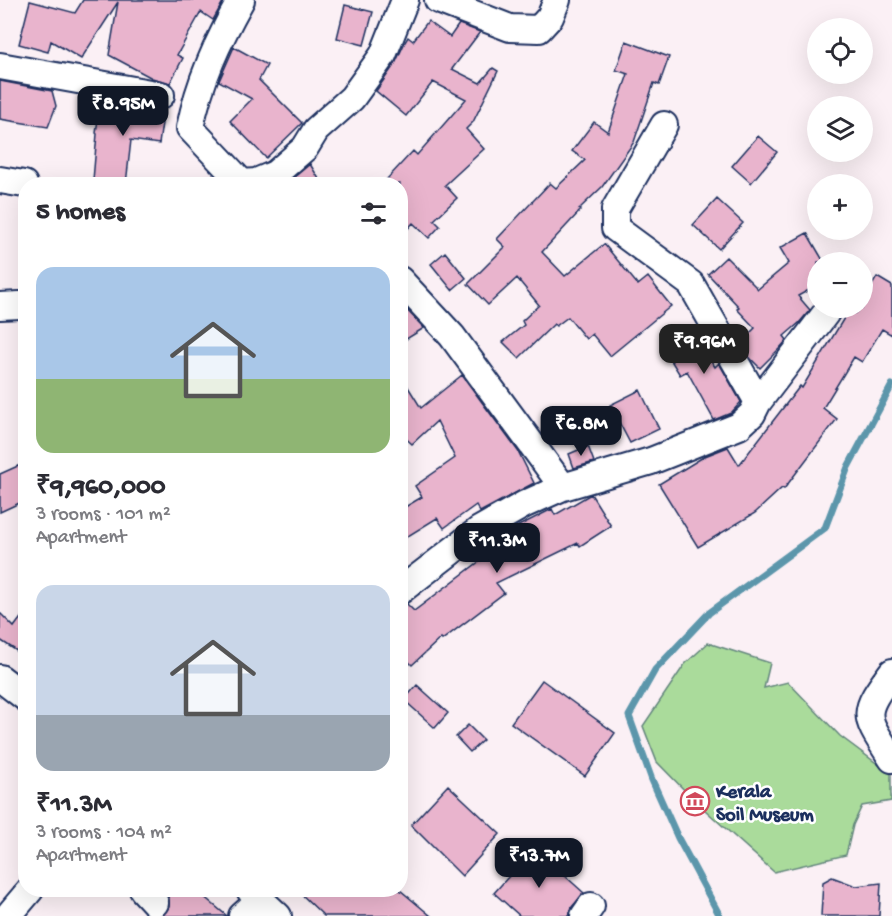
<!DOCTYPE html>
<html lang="en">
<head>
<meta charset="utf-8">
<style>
	body { margin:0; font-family:"Gochi Hand",sans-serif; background:#f7f7f7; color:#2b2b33; height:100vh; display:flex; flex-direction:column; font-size:22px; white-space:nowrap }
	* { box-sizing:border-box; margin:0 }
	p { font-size:20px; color:#7c7c81 }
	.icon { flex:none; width:33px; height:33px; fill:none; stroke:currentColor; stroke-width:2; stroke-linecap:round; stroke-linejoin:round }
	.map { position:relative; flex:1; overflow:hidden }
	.details { position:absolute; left:18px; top:177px; width:390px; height:720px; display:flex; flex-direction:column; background:#fff; border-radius:24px; box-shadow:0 6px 24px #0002 }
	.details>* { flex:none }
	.tools { position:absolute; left:807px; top:18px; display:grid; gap:12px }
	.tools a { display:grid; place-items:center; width:66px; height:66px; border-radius:50%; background:#fff; box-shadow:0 6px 24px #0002; font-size:30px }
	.price { position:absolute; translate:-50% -51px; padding:0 14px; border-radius:12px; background:#111827; color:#fff; font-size:20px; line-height:39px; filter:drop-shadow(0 2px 3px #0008) }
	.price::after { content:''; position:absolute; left:50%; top:36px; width:18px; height:14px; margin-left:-9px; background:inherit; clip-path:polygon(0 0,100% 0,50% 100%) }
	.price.selected { background:#222; color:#fff }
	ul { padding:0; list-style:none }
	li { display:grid; align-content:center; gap:12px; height:318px; padding:0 18px }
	li span { display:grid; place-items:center; height:186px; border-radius:18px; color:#555 }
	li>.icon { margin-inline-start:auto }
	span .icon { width:108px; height:108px; fill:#fffc; stroke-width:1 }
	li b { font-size:26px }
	h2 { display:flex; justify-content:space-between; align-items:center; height:72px; padding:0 18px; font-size:26px }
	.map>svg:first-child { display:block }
	.green { fill:#aadb9b; stroke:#62857c; stroke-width:1.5 }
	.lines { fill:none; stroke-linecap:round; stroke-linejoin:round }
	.stream { stroke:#5c96ab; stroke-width:7 }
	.building { fill:#e9b4cd; stroke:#1b2f5e; stroke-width:1.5 }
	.minor-casing { stroke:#1b2f5e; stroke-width:30 }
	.minor { stroke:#fff; stroke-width:26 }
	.labels { text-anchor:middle; stroke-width:5; stroke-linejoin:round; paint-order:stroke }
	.poi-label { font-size:20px; font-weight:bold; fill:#1b2f5e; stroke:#fff; text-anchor:start }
</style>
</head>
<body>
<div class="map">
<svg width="892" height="916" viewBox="0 0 892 916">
	<rect width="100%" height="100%" fill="#fbf0f5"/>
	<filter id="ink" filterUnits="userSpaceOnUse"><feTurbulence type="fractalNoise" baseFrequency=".0167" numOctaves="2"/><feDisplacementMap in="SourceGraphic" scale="12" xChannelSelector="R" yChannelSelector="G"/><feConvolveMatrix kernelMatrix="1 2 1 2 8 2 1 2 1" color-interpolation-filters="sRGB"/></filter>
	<g filter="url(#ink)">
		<!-- green -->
		<path class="green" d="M708,643L770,663L764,688L788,682L840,736L891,774V801L862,806L853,825L846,855L774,872L695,801L657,762L643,726L685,664Z"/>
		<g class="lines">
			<!-- stream -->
			<path class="stream" d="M720,916L678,838L652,780L629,716L655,670L709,613L825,528L848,467L892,385"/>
		</g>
		<!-- building -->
		<path class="building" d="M83,0H224L213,20L201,12L177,55L183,58L170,83L152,78L109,55L118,2L81,59L51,41L48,52L19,44L30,1L75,13Z
			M345,5L373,12L364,45L337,38Z
			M428,21L450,37L459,24L480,32L452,69L480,83L493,68L498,71L473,122L466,129L484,149L445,185L457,198L434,220L440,226L429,238L413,223L400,237V184H392L386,180L413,151L417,155L466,99L433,82L406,116L376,91L395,64L405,42L408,37L413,41Z
			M626,41L669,57L659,85L654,83L634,142L602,187L579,209L581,210L542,252L565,276L604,244L638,285L648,277L671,306L610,356L592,334L586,339L568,317L556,326L554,324L519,358L503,342L524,325L522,321L539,305L517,278L488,305L468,284L505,247L497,239L550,183L556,188L585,160L572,151L594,122L608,132L628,74L616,70Z
			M234,47L267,65L259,80L302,123L266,158L230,121L252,99L219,81Z
			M0,81L52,91L56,106L48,127L0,119Z
			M101,99L164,109L159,144L131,140L126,184L93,180L97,134L96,133Z
			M758,136L777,152L751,183L732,166Z
			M310,164L322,184H286Z
			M717,199L743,223L719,249L693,225Z
			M807,233L824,262H818V285L798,296L810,310L799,323L784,336L787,340L779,349L760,368L750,358L741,342L755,328L737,309L739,307L708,274L726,257L758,289L789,263L780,248Z
			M445,252L466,278L452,290L431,264Z
			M877,277L892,286V335L882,329L862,362L854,357L823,408L837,419L784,489L782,488L755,513L698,547L659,484L705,456L728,447L739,465L800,386L802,388L847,313H856L859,308H862V302Z
			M400,303L424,328L400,343Z
			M693,331L715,367L719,363L741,402L731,413L714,420L687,371L680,375L664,349Z
			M400,374L421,408L462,375L518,451L534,483L480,512L476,505L444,528L437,518L400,541V510L422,497L415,486L455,458L437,421L412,444L400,433Z
			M640,390L659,429L630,443L610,405Z
			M588,446L594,462L574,468L569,454Z
			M20,465L26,476V500L0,512V474Z
			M591,494L611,526L580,546L578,543L496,583L504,593L442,640L441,638L412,665L400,653V606L407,604L414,611L497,548L493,539L552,509L555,515Z
			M26,611V657L0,640V613L14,627Z
			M542,680L615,733L585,776L511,723Z
			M417,685L448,713L435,728L404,700Z
			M468,725L483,740L470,752L456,737Z
			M448,785L500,834L462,876L411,825Z
			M534,848L584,893L572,907L569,916H520L494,893Z
			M832,877L856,886L881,883L879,916H821L823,882Z
			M163,890H196L227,916H162L169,907V899Z
			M297,890H400L431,916H324Z"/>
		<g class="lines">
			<!-- minor casing -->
			<g class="minor-casing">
				<path id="minor" d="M438,0L510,28L539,29L550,17L557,0
					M0,66L161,95
					M0,180L24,184
					M242,183L256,182L275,174L305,148L316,130L352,98L383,55L405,0
					M240,184L242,183L190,128C199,82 218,41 241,0
					M400,280L452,336L563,487
					M0,306L20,305
					M758,402L826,313
					M400,591L479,530L525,504L563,487L651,461L739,426L752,414L758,402L691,284L615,228V209L664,125
					M892,672C860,715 864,715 892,759
					M0,678L26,698
					M143,890L155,903
					M250,890L278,916
					M8,916L30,890
					M242,916L261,899
					M584,916L591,906"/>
			</g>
			<!-- minor -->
			<use href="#minor" class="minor"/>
		</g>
	</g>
	<!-- icons -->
	<defs>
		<g id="museum-ring" transform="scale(1.5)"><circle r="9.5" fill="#fff" stroke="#d1495b" stroke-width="1.5"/><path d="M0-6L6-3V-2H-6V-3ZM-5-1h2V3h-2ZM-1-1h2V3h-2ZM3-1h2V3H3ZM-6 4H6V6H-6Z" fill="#d1495b"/></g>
	</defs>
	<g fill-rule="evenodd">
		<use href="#museum-ring" x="695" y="801"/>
	</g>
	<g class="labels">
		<!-- poi labels -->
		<g class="poi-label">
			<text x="716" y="797">Kerala<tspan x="716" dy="23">Soil Museum</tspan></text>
		</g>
	</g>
</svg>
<div class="tools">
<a><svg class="icon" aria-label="locate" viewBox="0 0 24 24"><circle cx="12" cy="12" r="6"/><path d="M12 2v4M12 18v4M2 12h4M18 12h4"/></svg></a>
<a><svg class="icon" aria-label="layers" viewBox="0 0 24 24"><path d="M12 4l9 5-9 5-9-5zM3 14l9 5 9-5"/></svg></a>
<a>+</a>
<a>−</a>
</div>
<b class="price" style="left:123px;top:137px">₹8.95M</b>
<b class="price selected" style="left:704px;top:375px">₹9.96M</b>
<b class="price" style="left:581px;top:457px">₹6.8M</b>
<b class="price" style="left:497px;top:574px">₹11.3M</b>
<b class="price" style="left:539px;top:889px">₹13.7M</b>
<section class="details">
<h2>5 homes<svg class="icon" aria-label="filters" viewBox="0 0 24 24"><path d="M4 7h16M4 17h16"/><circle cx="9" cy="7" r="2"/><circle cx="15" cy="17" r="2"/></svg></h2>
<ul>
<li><span style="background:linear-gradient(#a9c7e8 60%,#8fb573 0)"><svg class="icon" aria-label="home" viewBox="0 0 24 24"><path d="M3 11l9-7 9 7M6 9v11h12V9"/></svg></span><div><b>₹9,960,000</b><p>3 rooms · 101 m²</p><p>Apartment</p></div></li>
<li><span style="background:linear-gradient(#c9d6e8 70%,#9aa5b1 0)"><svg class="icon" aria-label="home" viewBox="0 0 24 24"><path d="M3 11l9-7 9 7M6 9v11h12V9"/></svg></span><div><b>₹11.3M</b><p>3 rooms · 104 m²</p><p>Apartment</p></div></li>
</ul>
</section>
</div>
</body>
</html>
